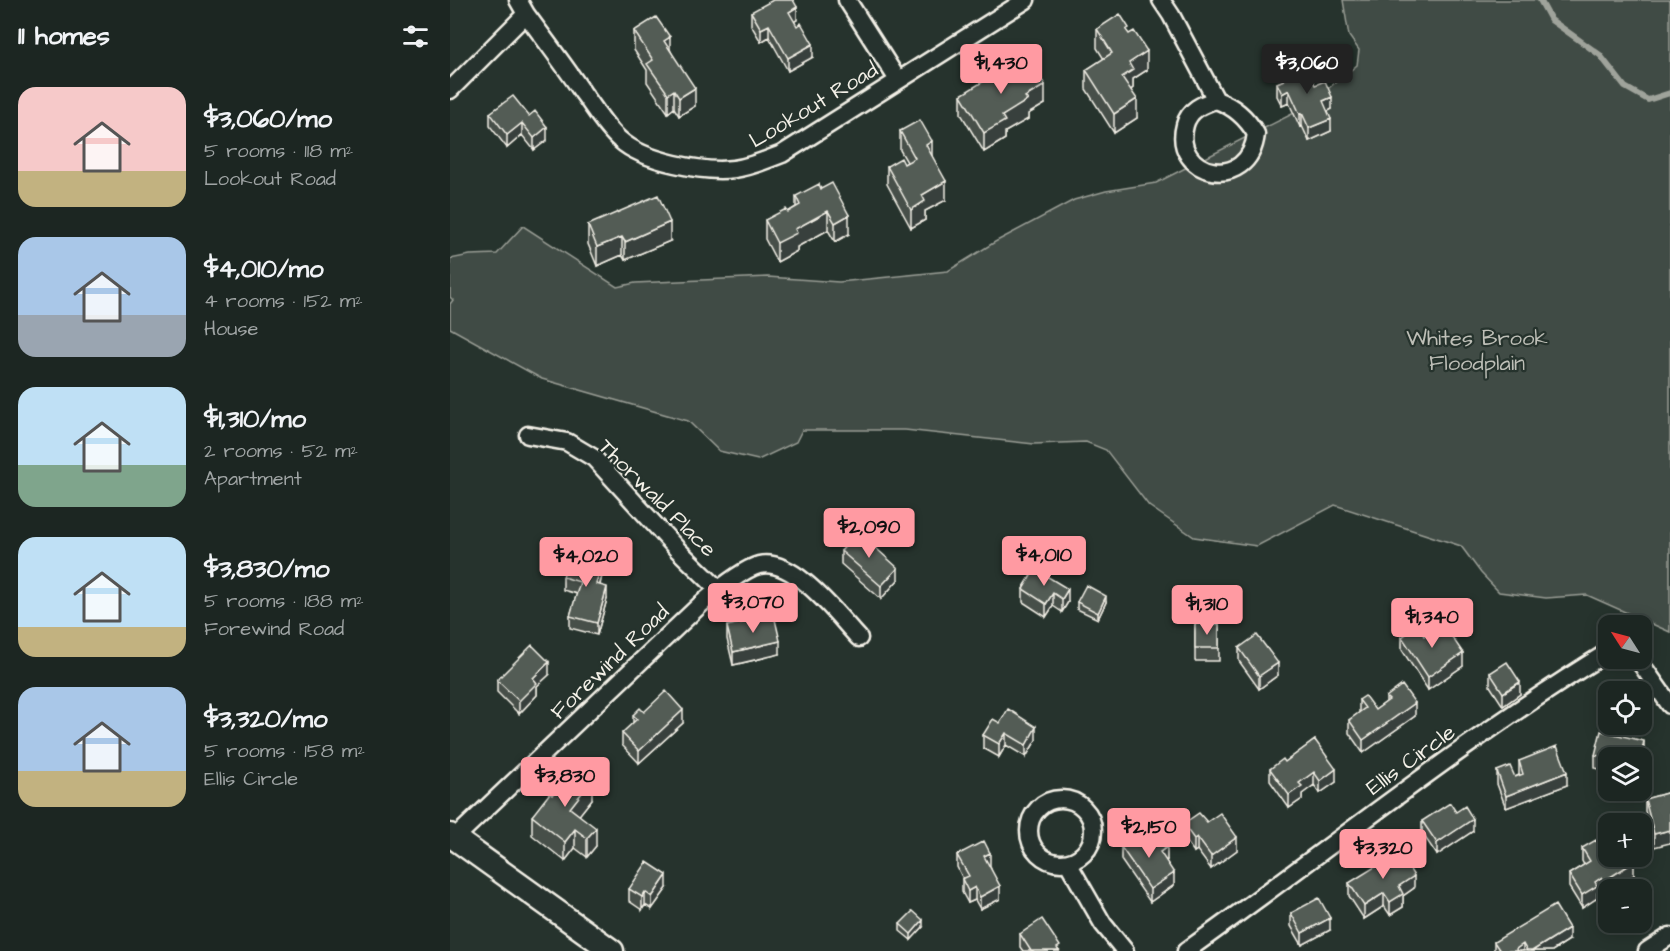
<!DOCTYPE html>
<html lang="en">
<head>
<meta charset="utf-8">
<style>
	body { margin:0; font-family:"Architects Daughter",sans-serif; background:#252e2a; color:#f1f3f6; height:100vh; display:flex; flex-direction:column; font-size:22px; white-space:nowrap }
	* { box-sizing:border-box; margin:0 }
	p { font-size:20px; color:#a0a5a5 }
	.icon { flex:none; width:33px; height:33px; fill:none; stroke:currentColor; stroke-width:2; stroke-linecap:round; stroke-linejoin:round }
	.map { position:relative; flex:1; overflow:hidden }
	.details { display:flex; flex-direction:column; background:#1c2622; width:450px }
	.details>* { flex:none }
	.needle { width:39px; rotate:306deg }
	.buttons { position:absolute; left:1148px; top:615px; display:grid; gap:12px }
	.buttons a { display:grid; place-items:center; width:54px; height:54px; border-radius:12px; background:#1c2622; box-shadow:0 3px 15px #0003,0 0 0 2px #3a4340; font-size:30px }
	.price { position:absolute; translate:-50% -51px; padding:0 14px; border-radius:6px; background:#ff9aa2; color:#111; font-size:20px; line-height:39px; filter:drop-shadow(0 2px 3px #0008) }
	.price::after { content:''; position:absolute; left:50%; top:36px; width:18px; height:14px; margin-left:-9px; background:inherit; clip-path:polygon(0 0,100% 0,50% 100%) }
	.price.on { background:#222; color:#fff }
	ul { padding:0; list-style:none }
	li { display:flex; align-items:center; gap:18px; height:150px; padding:0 18px }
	li span { display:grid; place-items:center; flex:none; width:168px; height:120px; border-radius:18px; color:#555 }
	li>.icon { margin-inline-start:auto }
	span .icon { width:72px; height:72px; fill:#fffc; stroke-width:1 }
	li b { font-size:26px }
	h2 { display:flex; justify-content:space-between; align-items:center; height:72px; padding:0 18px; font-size:26px }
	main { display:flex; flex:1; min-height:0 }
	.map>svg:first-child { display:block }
	.green { fill:#414b45; stroke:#9a9e96; stroke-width:1.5 }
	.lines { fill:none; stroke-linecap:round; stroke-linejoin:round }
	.stream { stroke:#9fa39b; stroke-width:6 }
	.street-casing { stroke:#f4f1e8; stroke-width:21 }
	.secondary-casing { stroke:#f4f1e8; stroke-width:27 }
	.street { stroke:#26332d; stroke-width:16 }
	.secondary { stroke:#26332d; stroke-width:22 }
	.wall { fill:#474f49; stroke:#f4f1e8; stroke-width:1.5 }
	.shaded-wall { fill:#39403c; stroke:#f4f1e8; stroke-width:1.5 }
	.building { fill:#525c55; stroke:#f4f1e8; stroke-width:1.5 }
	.labels { text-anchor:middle; stroke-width:4.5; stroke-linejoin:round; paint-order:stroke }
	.street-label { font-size:22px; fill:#f4f1e8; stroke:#26332d }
	.park-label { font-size:22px; fill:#bebfb7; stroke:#26332d }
</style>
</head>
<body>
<main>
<section class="details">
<h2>11 homes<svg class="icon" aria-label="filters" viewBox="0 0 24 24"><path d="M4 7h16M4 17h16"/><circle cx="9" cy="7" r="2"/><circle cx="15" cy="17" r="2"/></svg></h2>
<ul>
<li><span style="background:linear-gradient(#f6c9c9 70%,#c2b280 0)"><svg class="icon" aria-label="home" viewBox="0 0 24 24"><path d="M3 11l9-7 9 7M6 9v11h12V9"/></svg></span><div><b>$3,060/mo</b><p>5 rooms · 118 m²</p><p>Lookout Road</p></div></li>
<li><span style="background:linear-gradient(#a9c7e8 65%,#9aa5b1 0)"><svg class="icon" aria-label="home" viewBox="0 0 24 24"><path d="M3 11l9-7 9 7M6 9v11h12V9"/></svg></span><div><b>$4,010/mo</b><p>4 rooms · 152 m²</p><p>House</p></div></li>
<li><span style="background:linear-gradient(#bfe0f5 65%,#7fa58c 0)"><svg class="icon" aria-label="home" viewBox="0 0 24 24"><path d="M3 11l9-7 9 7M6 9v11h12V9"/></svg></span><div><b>$1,310/mo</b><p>2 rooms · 52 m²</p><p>Apartment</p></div></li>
<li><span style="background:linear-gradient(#bfe0f5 75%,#c2b280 0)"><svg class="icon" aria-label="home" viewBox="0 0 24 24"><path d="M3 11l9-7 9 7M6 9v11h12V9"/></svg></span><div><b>$3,830/mo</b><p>5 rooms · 188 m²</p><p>Forewind Road</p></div></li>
<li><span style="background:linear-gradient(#a9c7e8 70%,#c2b280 0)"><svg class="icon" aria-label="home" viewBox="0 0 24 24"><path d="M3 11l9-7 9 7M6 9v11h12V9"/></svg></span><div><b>$3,320/mo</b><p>5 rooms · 158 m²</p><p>Ellis Circle</p></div></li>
</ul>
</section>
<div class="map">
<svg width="1220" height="951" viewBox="0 0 1220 951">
	<rect width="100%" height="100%" fill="#26332d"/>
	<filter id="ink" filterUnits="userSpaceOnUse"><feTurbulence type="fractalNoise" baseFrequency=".0167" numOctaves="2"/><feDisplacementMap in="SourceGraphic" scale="12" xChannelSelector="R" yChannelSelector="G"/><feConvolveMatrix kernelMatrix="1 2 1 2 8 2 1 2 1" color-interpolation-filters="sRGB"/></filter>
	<g filter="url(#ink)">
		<!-- green -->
		<path class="green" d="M893,0H1220V632L1137,595L1096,598L1049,592L1031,573L1011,546L885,505L807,546L744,537L699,506L656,450L636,442L584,444L455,430H352L346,442L308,460L269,451L238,421L92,379L0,328V304L3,300L0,297V259L20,255L47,254L73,226L167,287L185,283L318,277L389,282L498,271L545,242L624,200L656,191L706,183L854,108L907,65L909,50L899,36Z"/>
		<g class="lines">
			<!-- stream -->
			<path class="stream" d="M1090,0L1101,20L1150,55L1175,87L1198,100L1220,93"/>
			<!-- street casing -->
			<g class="street-casing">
				<path id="street" d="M397,0L448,80
					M711,0L721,15L766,100
					M76,14C95,40 115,66 133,93C145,109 155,127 170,140C193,161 254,173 284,169C301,167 316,160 332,154L576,0
					M0,90L76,14L68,0
					M766,100C783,106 797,118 806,134C799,194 721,176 735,125C739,110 752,104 766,100Z
					M78,435L117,442L144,458L227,549L268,589
					M1187,658L1220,705
					M579 831a32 32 0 1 1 64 0a32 32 0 1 1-64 0Z
					M5,838L251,604C264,593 293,569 309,565C344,557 387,615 409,638
					M618,863L653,924L675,951
					M736,951C877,851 1011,742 1158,652
					M1197,951L1220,936"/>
			</g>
			<!-- secondary casing -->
			<g class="secondary-casing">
				<path id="secondary" d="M0,835L162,951"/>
			</g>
			<!-- street -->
			<use href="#street" class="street"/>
			<!-- secondary -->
			<use href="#secondary" class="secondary"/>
		</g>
		<!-- wall -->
		<path class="wall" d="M301,12L347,20L344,21L363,57L338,71L319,37L311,42L301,25Z
			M647,29L679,34L697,70L683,79V88L681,90L687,118L664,133L636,89V70L654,59L647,48Z
			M184,31L220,49L245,106L229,116L224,108L218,113L197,82V70L184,50Z
			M843,66L865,85L882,109L878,111L881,131L859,141L852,126L850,127L839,103L832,106L827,96V83L833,81V77L843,73Z
			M565,74L595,104L578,114V119L555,132V139L534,152L511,114V95Z
			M40,113L79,116L97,140L84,150L72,135L57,148L40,126Z
			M450,131L482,156L496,200L475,211V220L461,228L437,184V166L454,164L457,162L450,150Z
			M371,189L399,234L385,242L378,230L347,247V251L327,262L315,239V220L338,212L346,207V196Z
			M138,225L220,241L175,260L172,255L147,266L138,244Z
			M391,551L448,580L431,599L391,564Z
			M585,569L618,602L612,612L603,606L596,617L573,602V589Z
			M152,576L150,585L157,599L147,635L120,628V616L127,594L113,590V577Z
			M627,602H656L648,619L627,609Z
			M745,624H769V661H745Z
			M277,626L330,654L283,665L277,639Z
			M974,636L1013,666L978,690L952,650V637Z
			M789,648L828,675L809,689L789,661Z
			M1040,673L1070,694L1053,706L1040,686Z
			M99,675L87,686V695L69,714L47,692V680Z
			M936,697L965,716L913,753L899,733V720L909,713V700L925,710L936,702Z
			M194,712L233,723L189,763L172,745V733L183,723V715Z
			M550,723L586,740L576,757L556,745L549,757L533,748V735Z
			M865,740L886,782L870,793L864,785L852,794V799L839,808L820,781V769L835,762Z
			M1194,753L1158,758V771L1145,768V755Z
			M1069,761L1117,785L1056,808L1047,784V771L1065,777L1069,775Z
			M1220,792L1204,847L1195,811V799Z
			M102,795L142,799L129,815L146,846L137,857L125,848L115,861L82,835V816Z
			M1006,812L1023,831L987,855L972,833V821Z
			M757,822L787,850L761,869L747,850L744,852L733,837V824Z
			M701,841L717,860L716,861L724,885L700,902L671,860V847Z
			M1132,848L1152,850L1184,875L1158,890V891L1154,893L1152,890L1147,893V898L1132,908L1119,887V874L1134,865L1132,861Z
			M507,855L540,866L550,899L530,909L525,900L518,903L512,892V879H513L507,867Z
			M899,883L964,888L953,896V907L940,915L934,906L914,919L899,896Z
			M217,888L202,909L195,905L192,910L179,901V889Z
			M841,913L880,930L852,945L841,926Z
			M450,924L473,927L461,940L450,931Z
			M570,934L610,951H573L570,947Z
			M1119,940L1102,951H1044V942Z"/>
		<!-- shaded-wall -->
		<path class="shaded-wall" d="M347,7V20L339,24V12Z
			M319,25V37L311,42V29Z
			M220,37V56L214,41Z
			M363,44V57L338,71V58Z
			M697,51V70L683,79V88L672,96V77L679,63Z
			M595,85V104L578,114V119L555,132V139L534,152V133L552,116L575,97Z
			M245,88V106L229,116V98Z
			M224,90V108L218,113V94Z
			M839,90V103L832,106V94Z
			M882,97V109L873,114V101Z
			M687,99V118L664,133V114Z
			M852,113V126L850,127V114Z
			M881,119V131L859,141V128Z
			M72,123V135L57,148V135Z
			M97,127V140L84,150V138Z
			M482,141V160L476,145Z
			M496,181V200L475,211V220L461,228V210L472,195Z
			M378,211V230L347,247V251L327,262V243L345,229Z
			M399,215V234L385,242V223Z
			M220,222V241L175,260V242Z
			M172,237V255L147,266V247Z
			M152,564V576L146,597V584Z
			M448,568V580L431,599V586Z
			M157,587V599L147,635V623Z
			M618,589V602L612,612V599Z
			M603,593V606L596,617V604Z
			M656,596V602L648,619V613Z
			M330,641V654L283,665V652Z
			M1013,653V666L978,690V677Z
			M99,662V675L87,686V695L69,714V701L83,678Z
			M828,663V675L809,689V676Z
			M1070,682V694L1053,706V693Z
			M965,703V716L913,753V740Z
			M233,710V723L189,763V751Z
			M586,727V740L576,757V745Z
			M556,733V745L549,757V744Z
			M1194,741V753L1191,766V758H1190Z
			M886,769V782L870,793V781Z
			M864,772V785L852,794V799L839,808V795L849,783Z
			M1117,772V785L1056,808V796Z
			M142,780V799L120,827V808Z
			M1023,819V831L987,855V843Z
			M146,828V846L137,857V838Z
			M125,829V848L115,861V842Z
			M1220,830V843L1204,847V834Z
			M747,837V850L744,852V839Z
			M787,837V850L761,869V856Z
			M717,847V860L710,865V852Z
			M540,853V866L534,869V856Z
			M1184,862V875L1161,890H1158V891L1154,893V881Z
			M724,873V885L700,902V889Z
			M217,875V888L202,909V897Z
			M964,876V888L953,896V907L940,915V902L949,886Z
			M1152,877V890L1147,893V898L1132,908V895L1145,882Z
			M550,886V899L530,909V897Z
			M525,887V900L518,903V891Z
			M195,892V905L192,910V897Z
			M934,893V906L914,919V906Z
			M880,918V930L852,945V933Z
			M473,920V927L461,940V934Z
			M1119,928V940L1102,951H1082Z
			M1073,944V951H1066V949Z"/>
		<!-- building -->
		<path class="building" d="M323,0H343L347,7L339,12L347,26L351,23L363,44L338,58L319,25L311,29L301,12Z
			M670,14L679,28L676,30L679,34L684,31L697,51L679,63L683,70L672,77L687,99L664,114L636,70L662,53L647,29Z
			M206,17L220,37L214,41L245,88L229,98L224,90L218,94L197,64L203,60L184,31Z
			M854,61L865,85L875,81L882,97L873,101L881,119L859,128L852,113L850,114L839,90L832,94L827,83L834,80L833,77L846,72L843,66Z
			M582,64L595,85L575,97L578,100L552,116L555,121L534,133L511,95L560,65L565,74Z
			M63,96L79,116L85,111L97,127L84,138L72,123L57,135L40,113Z
			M470,120L482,141L476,145L496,181L472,195L475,201L461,210L437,166L451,158L454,164L465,158L450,131Z
			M382,183L399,215L385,223L378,211L345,229L347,233L327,243L315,220L336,209L338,212L350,205L346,196L369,184L371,189Z
			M208,195L220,222L175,242L172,237L147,247L138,225Z
			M408,532L448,568L431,586L391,551Z
			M119,555L152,564L146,584L157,587L147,623L120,616L130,582L113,577Z
			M585,569L618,589L612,599L603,593L596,604L573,589Z
			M636,585L656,596L648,613L627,602Z
			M324,615L330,641L283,652L277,626Z
			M745,624H769V648H745Z
			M968,626L974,636L984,629L989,637L998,631L1013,653L978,677L952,637Z
			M807,635L828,663L809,676L789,648Z
			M82,645L99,662L83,678L87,683L69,701L47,680Z
			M1057,662L1070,682L1053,693L1040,673Z
			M952,685L965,703L913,740L899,720L915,708L909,700L915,696L925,710L939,700L936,697Z
			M216,691L233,710L189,751L172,733L187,719L183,715L190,708L194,712Z
			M558,709L586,727L576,745L556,733L549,744L533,735L543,719L550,723Z
			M1151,731L1194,741L1190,758H1158L1145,755Z
			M865,740L886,769L870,781L864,772L849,783L852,786L839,795L820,769L833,759L835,762Z
			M1107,746L1117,772L1056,796L1047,771L1060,766L1065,777L1073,774L1069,761Z
			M124,767L142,780L120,808L146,828L137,838L125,829L115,842L82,816L100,793L102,795Z
			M1220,792V830L1204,834L1195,799Z
			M1000,803L1006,812L1015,806L1023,819L987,843L972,821Z
			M749,813L757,822L770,813L787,837L761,856L747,837L744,839L733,824Z
			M694,832L701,841L709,835L717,847L710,852L724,873L700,889L671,847Z
			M1146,840L1152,850L1158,847V856H1180L1184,862L1154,881L1152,877L1145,882L1147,886L1132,895L1119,874L1140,861L1132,848Z
			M534,841L540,853L534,856L550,886L530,897L525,887L518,891L512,879L519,876L507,855Z
			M949,852L964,876L949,886L953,894L940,902L934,893L914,906L899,883Z
			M197,862L217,875L202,897L195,892L192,897L179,889Z
			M869,898L880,918L852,933L841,913Z
			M1105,905L1119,928L1082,951H1077L1073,944L1066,949L1067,951H1050L1044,942Z
			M463,911L473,920L461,934L450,924Z
			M592,919L610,946L607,948L609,951H581L570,934Z"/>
	</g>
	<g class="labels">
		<!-- street labels -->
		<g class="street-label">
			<text transform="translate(363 104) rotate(-31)" y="8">Lookout Road</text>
			<text transform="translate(208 497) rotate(45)" y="8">Thorwald Place</text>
			<text transform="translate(159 661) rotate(-44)" y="8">Forewind Road</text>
			<text transform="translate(960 759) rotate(-36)" y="8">Ellis Circle</text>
		</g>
		<!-- park labels -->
		<g class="park-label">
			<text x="1027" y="345">Whites Brook<tspan x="1027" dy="25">Floodplain</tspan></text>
		</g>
	</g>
</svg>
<div class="buttons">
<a><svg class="needle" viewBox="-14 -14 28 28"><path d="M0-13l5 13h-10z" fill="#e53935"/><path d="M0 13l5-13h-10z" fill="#a0a5a5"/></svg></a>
<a><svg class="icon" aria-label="locate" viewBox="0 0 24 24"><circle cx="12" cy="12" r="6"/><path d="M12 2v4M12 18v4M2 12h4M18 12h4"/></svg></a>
<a><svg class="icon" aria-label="layers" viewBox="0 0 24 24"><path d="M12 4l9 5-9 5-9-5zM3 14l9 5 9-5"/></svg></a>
<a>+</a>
<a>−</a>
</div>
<b class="price" style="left:551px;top:95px">$1,430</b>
<b class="price on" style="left:857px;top:95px">$3,060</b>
<b class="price" style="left:419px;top:559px">$2,090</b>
<b class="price" style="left:594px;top:587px">$4,010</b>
<b class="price" style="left:136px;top:588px">$4,020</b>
<b class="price" style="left:303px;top:634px">$3,070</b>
<b class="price" style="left:757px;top:636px">$1,310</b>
<b class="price" style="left:982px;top:649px">$1,340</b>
<b class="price" style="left:115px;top:808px">$3,830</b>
<b class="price" style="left:699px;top:859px">$2,150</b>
<b class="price" style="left:933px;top:880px">$3,320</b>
</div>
</main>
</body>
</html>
